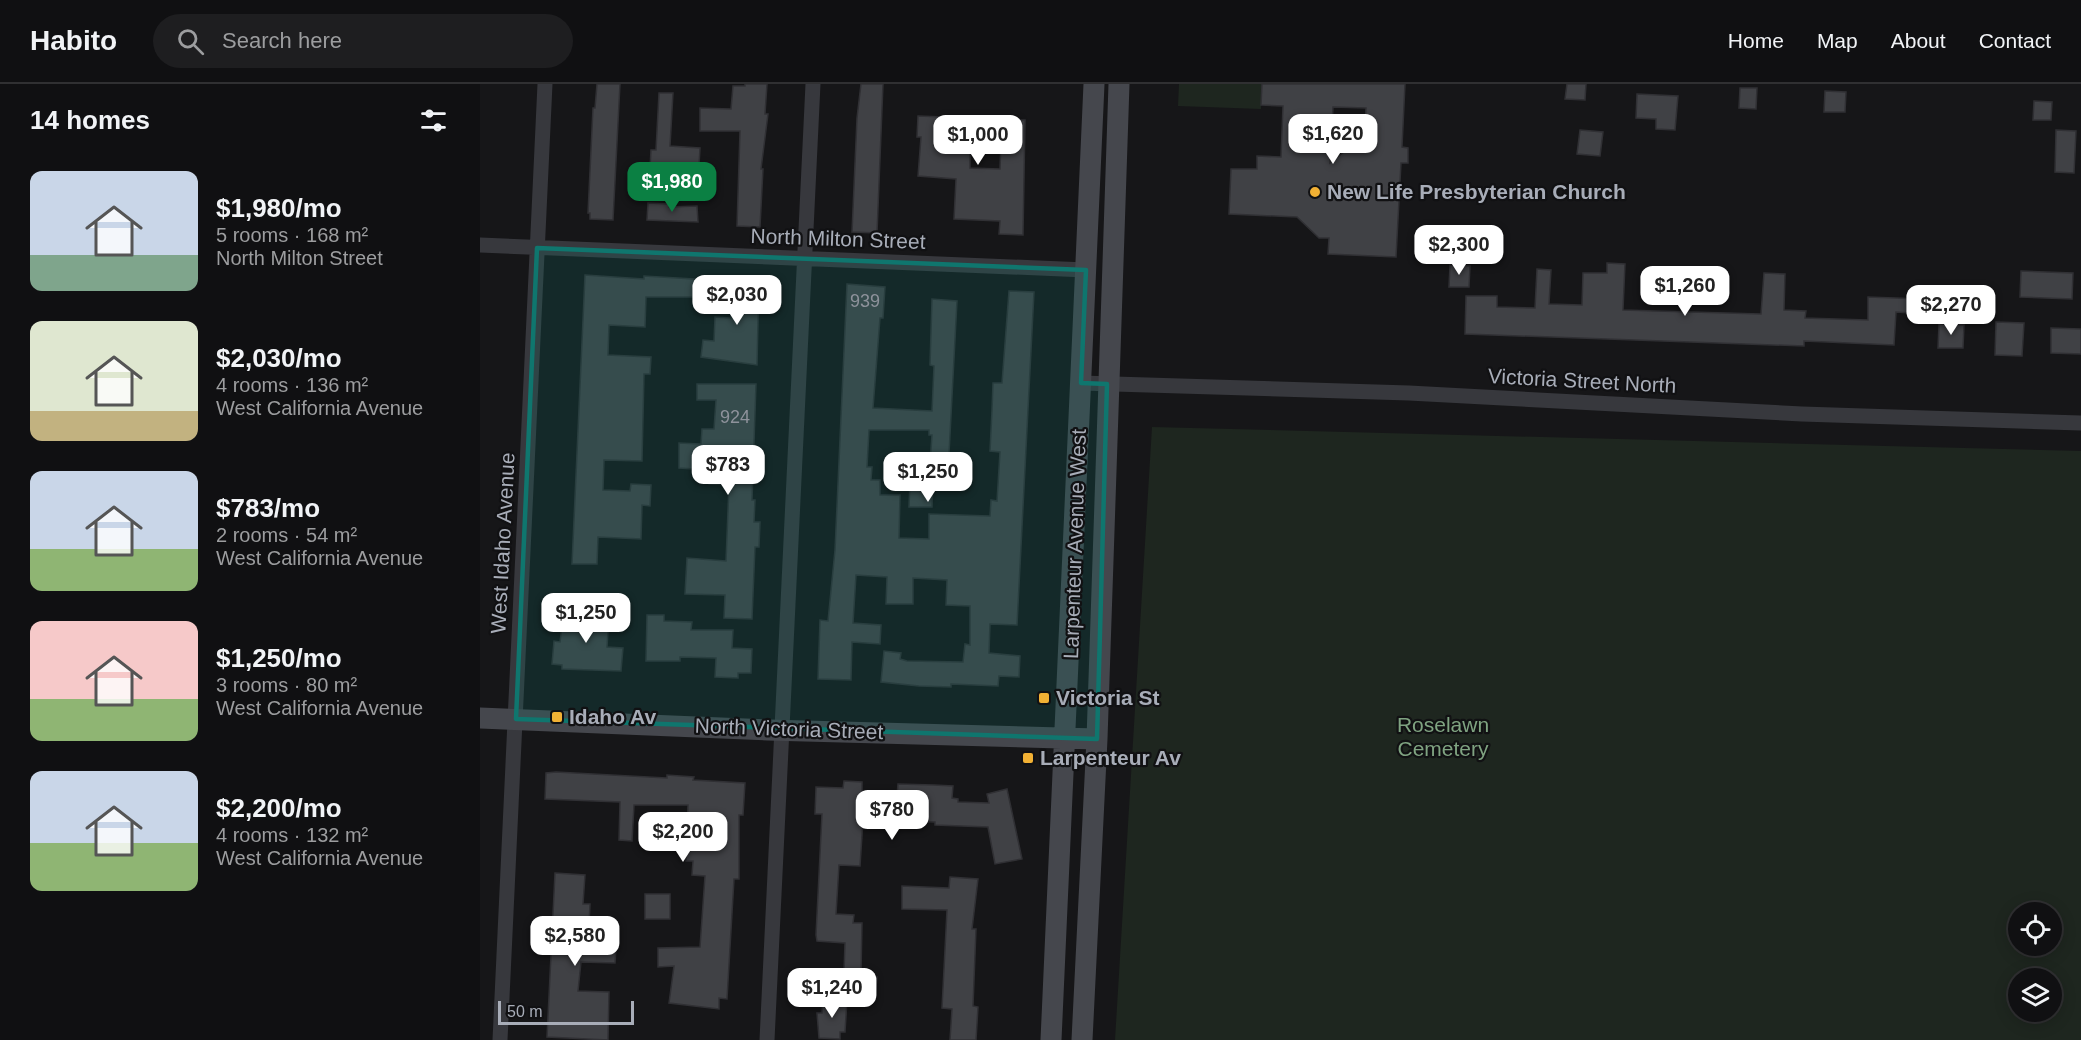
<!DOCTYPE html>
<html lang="en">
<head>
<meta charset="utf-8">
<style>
	body { margin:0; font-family:Arial,sans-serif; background:#1e1e20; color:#f1f3f6; height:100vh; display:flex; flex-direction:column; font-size:22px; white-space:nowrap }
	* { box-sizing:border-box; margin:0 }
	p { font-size:20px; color:#9c9d9f }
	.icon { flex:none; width:33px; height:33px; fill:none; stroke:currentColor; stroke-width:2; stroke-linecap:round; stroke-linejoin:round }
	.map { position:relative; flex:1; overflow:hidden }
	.panel { display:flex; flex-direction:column; background:#101012; width:480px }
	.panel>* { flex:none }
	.controls { position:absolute; left:1528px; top:818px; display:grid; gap:12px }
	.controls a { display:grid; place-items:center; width:54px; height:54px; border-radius:50%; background:#101012; box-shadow:0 3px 15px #0003,0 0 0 2px #303032; font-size:30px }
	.scale { position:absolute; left:18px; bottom:15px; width:136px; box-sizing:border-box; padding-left:6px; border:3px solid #a8adb8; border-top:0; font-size:16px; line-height:21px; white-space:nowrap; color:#a8adb8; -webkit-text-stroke:4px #111113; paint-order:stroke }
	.price { position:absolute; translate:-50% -51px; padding:0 14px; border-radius:12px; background:#fff; color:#222; font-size:20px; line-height:39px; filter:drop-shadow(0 2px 3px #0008) }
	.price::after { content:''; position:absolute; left:50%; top:36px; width:18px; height:14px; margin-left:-9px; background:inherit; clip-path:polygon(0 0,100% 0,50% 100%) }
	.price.active { background:#0b8043; color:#fff }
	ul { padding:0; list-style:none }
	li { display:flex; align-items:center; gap:18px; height:150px; padding:0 30px }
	li span { display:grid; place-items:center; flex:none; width:168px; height:120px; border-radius:12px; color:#555 }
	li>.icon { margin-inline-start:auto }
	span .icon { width:72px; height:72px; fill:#fffc; stroke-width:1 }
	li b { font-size:26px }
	h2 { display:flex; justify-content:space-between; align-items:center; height:72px; padding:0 30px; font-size:26px }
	header { display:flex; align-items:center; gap:36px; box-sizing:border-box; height:84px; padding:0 30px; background:#101012; border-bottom:2px solid #303032 }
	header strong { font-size:28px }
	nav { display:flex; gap:33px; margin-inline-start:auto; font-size:21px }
	.search { width:420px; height:54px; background:#1e1e20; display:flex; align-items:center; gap:15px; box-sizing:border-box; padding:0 21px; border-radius:33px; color:#9c9d9f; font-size:22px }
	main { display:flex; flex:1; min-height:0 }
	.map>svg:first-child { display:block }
	.green { fill:#1e261f; fill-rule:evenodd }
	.building { fill:#404145; stroke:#303034; stroke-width:1.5; fill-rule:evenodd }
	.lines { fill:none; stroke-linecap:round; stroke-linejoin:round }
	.street { stroke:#37383d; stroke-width:15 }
	.secondary { stroke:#45474d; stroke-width:21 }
	.marked { fill:#0f766e; fill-opacity:0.2; stroke:#0f766e; stroke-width:4.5; stroke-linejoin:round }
	.poi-dot { fill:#f2b134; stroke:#111113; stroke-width:2 }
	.labels { text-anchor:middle; stroke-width:4.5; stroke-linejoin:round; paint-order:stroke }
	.number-label { font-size:18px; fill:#8e929b }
	.poi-label { font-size:21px; font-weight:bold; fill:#a8adb8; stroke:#111113; text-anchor:start }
	.street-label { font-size:21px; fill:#a8adb8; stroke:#111113 }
	.park-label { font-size:21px; fill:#7fa381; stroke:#111113 }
</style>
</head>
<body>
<header>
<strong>Habito</strong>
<div class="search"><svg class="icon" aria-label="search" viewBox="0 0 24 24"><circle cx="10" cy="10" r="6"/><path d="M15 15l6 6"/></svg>Search here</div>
<nav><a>Home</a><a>Map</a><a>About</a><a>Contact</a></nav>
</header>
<main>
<section class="panel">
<h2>14 homes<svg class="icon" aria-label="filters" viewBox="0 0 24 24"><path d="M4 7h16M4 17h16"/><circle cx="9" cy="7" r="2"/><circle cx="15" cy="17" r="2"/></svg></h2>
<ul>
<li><span style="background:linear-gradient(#c9d6e8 70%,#7fa58c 0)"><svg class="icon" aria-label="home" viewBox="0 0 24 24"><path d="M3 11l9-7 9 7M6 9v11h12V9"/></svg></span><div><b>$1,980/mo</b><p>5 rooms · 168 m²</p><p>North Milton Street</p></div></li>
<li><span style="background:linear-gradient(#dfe7d0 75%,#c2b280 0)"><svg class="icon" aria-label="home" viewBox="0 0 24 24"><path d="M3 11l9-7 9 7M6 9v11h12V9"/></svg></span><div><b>$2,030/mo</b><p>4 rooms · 136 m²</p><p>West California Avenue</p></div></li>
<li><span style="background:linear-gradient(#c9d6e8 65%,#8fb573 0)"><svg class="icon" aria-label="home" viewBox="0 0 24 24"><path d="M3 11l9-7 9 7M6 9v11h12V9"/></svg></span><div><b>$783/mo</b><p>2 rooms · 54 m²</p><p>West California Avenue</p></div></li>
<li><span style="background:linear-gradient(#f6c9c9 65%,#8fb573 0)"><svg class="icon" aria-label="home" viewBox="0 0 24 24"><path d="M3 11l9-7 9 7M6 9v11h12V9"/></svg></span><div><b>$1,250/mo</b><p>3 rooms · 80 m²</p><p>West California Avenue</p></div></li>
<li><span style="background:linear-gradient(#c9d6e8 60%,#8fb573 0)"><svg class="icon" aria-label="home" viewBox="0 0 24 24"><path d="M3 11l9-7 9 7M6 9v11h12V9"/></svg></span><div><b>$2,200/mo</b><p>4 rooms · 132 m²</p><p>West California Avenue</p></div></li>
</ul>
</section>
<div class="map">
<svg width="1601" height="956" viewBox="0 0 1601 956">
	<rect width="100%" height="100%" fill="#161618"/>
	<!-- green -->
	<path class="green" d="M699,0H782L781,25L698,22Z
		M672,343L1601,367V956H635ZM1539,828H1572V861H1539ZM1539,894H1572V927H1539Z"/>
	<!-- building -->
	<path class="building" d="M117,0H140L133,136L110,135V129H108L113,24H115Z
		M265,0H287L285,30H288L281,85H283L280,143L257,142L260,47H220V24L251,25L253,2H265Z
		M381,0H403L397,149L372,148L377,34Z
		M782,0H925L922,63L928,64V79H921L916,173L848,170L849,154H839L817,133L749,130L751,85H777V72L801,73L803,22L781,21ZM853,23L886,24L884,61H873L850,79Z
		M1087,0H1106L1105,16L1085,15Z
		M1260,4H1277L1276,25L1259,24Z
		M1345,7L1366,8L1365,28H1344Z
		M179,9H193L190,62L220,64L219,82L190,80L189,85L170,84L171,66H176Z
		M1157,10L1198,12L1195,46L1176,45V35L1156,34Z
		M1554,17L1572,18L1571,36H1553Z
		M438,32L545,36L543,151L519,150L520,137L474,135L476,95L438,92L441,53H437ZM490,52L521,56L520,85L490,84Z
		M1100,46L1123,48L1120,72L1097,70Z
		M1576,46L1596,47L1594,89L1575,88Z
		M168,119L189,120V123L217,122L218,138L167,136Z
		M1127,179L1145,180L1143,226L1281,230L1284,189L1305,190L1304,226L1326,227L1325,234L1388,236V213L1443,215L1444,204L1462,205L1460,231L1416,228L1414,261L1324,257V262L985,250L986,212H1017V223L1055,224L1057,185L1071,186L1069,220L1102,221L1103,189H1127Z
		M970,181L990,182L989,203H969Z
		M1541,187L1593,189L1592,215L1540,213Z
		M105,191L164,195V192L214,195L213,213H166L165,243L129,241L128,271L171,273L170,290H164L162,377L124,376L123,406L150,407L151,400L171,401L170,422L162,421L161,455L118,453L117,480H92Z
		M252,193L279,194L277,281L221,273L223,256L234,257L235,233L251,234Z
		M367,200L405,203L403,234H400L393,324L452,327L454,282L450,281L452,215L477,217L469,370H474L472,395L449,394L452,351H449V346H389L387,383H392L391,396H400V411H420L419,454L449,455V430L510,432L511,416L517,417L520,368L510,367L512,326L513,299H522L529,207L554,208L537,541L510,540L509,569L540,572L539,593L519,592L518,602L471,600V603L439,602L401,598L404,567L421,569L420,575L427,577L483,578L485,560L490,561V522L466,521L467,496L433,494V520H406L407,493L376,491L373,539L401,541L400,560L372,558L371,596L338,595L340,536L348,537L355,466Z
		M1516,238L1544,239L1542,272L1515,271Z
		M1459,240L1484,241L1483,264H1458Z
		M1571,244L1601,245V270L1571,269Z
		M217,300H276L272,416H275L274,438H280L279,463H275L272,535L244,534L245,511L205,510L207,474L246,477L249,401L229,400V386L199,384V359L221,360L222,345H234L236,316H217Z
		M430,397H453L452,423H429Z
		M84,526L129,532L127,563L143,564L141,587L82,585V581L72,580L74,557L80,558Z
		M167,531H184V537L212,538L211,546H253L252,564L272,565L271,589H258V594L235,593L236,574L200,573V577H166Z
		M76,688L187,694V691L214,693L213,696L265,699L263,731H259V795H254L247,915L239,914V925L189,919L194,882L178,883V864L220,863L225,792L212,791L213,777H206L208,721H154L152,757L139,756L140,718L65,715L66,689Z
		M364,697L382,698V714L412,715V712H417L418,700L454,701L473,702L472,714L478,715V718L509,719L507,710L527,705L542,775L515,780L508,743L455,741V738L383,736L380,782L359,781L356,830L374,831L373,839H382L381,889L364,888L365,859L337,857L336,851L342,730H335L336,703L363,704Z
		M75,789L105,791L103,820H110L108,863L136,864L135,879L101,878L98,907L129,908L128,956L67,953Z
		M470,793L498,795L492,845H496L493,922L498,923L496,956H470L472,925L462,924L467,826L422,825V802L469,804Z
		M165,810H190V835H165Z
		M373,891L397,893L395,913H372Z
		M343,915L367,916L365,948H360V955L339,954L337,929H342Z"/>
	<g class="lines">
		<!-- street -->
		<path class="street" d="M0,161L606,186
			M601,299L929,309L1322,330L1601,339
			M20,956L65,0
			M287,956L333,0"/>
		<!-- secondary -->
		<path class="secondary" d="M0,634L288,646L617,655
			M571,956L614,0
			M602,956L617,655L639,0"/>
	</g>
	<!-- marked area -->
	<path class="marked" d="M57,164L606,186L601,299L627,300L617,655L36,635Z"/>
	<!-- markers -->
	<g class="poi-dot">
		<circle cx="835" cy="108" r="6"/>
		<rect x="558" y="608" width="12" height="12" rx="3"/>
		<rect x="71" y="627" width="12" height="12" rx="3"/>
		<rect x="542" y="668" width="12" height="12" rx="3"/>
	</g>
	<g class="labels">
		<!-- number labels -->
		<g class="number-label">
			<text x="385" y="223">939</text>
			<text x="255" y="339">924</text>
		</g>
		<!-- poi labels -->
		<g class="poi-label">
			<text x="847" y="115">New Life Presbyterian Church</text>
			<text x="576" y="621">Victoria St</text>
			<text x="89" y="640">Idaho Av</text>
			<text x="560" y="681">Larpenteur Av</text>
		</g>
		<!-- street labels -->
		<g class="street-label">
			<text transform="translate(358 155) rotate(2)" y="7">North Milton Street</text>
			<text transform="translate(1102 297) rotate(3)" y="7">Victoria Street North</text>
			<text transform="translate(23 459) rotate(-87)" y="7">West Idaho Avenue</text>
			<text transform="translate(595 460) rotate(-88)" y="7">Larpenteur Avenue West</text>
			<text transform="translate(309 645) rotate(2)" y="7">North Victoria Street</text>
		</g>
		<!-- park labels -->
		<g class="park-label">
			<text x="963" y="648">Roselawn<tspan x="963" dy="24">Cemetery</tspan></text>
		</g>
	</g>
</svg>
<div class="controls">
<a><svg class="icon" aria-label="locate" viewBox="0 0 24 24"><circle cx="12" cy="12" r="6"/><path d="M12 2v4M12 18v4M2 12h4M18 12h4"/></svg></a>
<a><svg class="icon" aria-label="layers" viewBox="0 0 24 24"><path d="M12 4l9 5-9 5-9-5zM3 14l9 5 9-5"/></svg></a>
</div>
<div class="scale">50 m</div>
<b class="price" style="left:853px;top:81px">$1,620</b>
<b class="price" style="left:498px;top:82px">$1,000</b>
<b class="price active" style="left:192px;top:129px">$1,980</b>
<b class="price" style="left:979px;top:192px">$2,300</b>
<b class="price" style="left:1205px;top:233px">$1,260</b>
<b class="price" style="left:257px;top:242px">$2,030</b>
<b class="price" style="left:1471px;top:252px">$2,270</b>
<b class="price" style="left:248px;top:412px">$783</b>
<b class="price" style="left:448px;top:419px">$1,250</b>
<b class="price" style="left:106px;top:560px">$1,250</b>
<b class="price" style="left:412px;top:757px">$780</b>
<b class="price" style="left:203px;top:779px">$2,200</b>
<b class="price" style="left:95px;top:883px">$2,580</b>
<b class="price" style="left:352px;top:935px">$1,240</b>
</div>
</main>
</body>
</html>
